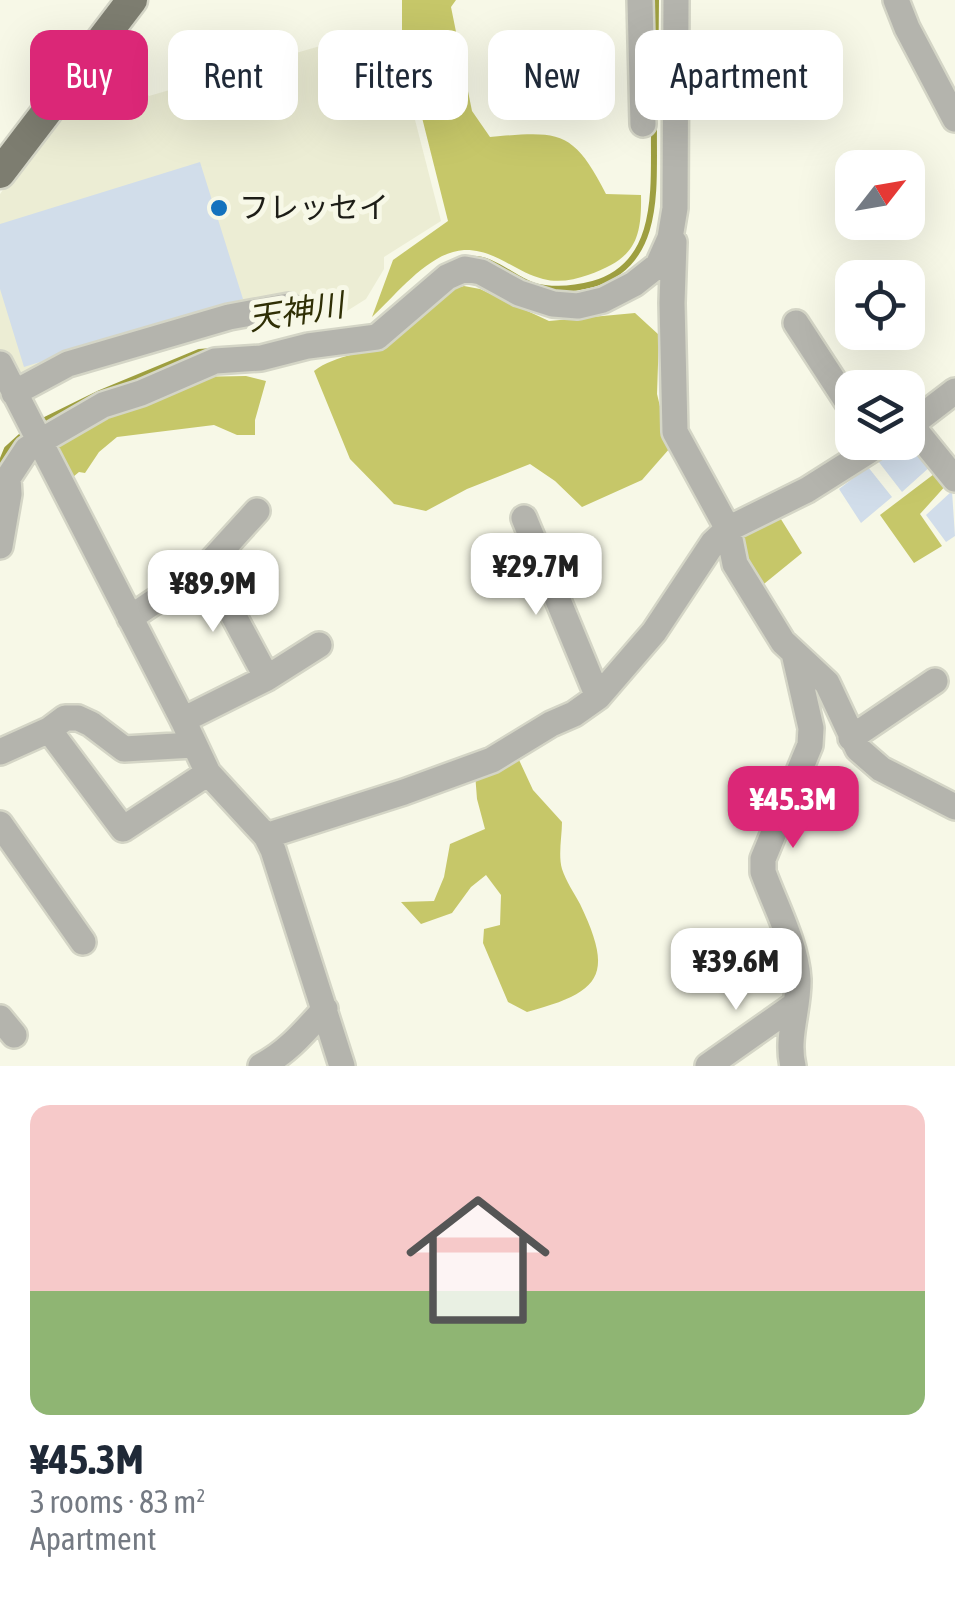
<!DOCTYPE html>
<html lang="en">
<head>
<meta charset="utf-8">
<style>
	body { margin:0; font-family:"Asap Condensed","Noto Sans JP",sans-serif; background:#f6f6f7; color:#1f2937; height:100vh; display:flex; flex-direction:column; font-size:38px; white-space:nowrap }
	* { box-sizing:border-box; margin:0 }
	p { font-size:32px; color:#747a83 }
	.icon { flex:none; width:55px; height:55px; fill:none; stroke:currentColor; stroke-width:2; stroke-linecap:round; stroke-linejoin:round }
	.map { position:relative; height:1066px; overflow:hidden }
	.details { display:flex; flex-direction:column; background:#fff; flex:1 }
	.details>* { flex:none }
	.hud { position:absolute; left:30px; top:30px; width:895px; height:90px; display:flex; gap:20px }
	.needle { width:65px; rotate:59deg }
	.fabs { position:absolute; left:835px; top:150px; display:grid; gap:20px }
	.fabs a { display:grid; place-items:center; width:90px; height:90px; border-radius:20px; background:#fff; box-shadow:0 10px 40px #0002; font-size:50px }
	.price { position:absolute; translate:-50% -85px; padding:0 22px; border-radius:20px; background:#fff; color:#222; font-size:32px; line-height:65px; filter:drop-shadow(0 2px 5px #0008) }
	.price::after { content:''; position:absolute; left:50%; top:60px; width:30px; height:22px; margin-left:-15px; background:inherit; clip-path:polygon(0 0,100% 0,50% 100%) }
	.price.active { background:#db2777; color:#fff }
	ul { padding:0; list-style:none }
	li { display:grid; align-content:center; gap:20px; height:530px; padding:0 30px }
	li+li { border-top:2px solid #e0e1e3 }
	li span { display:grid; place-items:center; height:310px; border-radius:20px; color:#555 }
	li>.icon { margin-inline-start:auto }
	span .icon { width:180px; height:180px; fill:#fffc; stroke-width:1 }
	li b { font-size:42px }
	.tag { padding:0 35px; border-radius:20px; background:#fff; box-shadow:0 10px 40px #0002; font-size:35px; line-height:90px }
	.tag.active { background:#db2777; color:#fff }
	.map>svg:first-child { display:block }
	.built { fill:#ecedd4 }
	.forest { fill:#c6c769 }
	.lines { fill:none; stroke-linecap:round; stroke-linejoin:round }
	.stream { stroke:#9e9f40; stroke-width:6 }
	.building { fill:#d1ddea }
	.minor-casing { stroke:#d4d5c6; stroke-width:30 }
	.major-casing { stroke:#d4d5c6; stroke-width:35 }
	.minor { stroke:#b4b4ad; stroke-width:25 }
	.major { stroke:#7d7d70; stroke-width:30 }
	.poi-dot { fill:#1372be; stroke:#f7f8e7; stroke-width:4 }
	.labels { text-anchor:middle; stroke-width:10; stroke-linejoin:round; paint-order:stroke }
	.poi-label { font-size:30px; fill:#1d1d17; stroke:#f7f8e7; text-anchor:start }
	.water-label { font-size:32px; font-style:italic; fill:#2f2f05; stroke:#f7f8e7 }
</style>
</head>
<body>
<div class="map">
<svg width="955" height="1066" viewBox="0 0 955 1066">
	<rect width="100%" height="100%" fill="#f7f8e7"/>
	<!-- built -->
	<path class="built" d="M351,37L357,52L395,42L441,221L384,257V269L366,299L339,316L232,326L71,373L28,398L0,352V194L93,67L112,85L123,70L149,96Z"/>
	<!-- forest -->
	<path class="forest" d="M402,0H456L451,7L472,111L490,137C559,131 573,129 606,194L641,195C642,242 633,259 588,275C574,280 558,283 543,279C515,272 495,249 464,250C429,252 397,294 372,317L393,260L448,221L402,38Z
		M464,286L480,289L549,321L635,313L659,335L657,394L670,448L642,480L582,507L555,481L530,464L467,489L426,511L394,504L350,459L314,371C336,354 369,354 395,338C413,327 426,303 441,294C448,290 457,288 464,286Z
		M246,376L266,381L255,420V435H237L214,425L117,437L99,452L85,473L79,472L73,477L57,447L59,440L106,411L192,377Z
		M938,471L948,483L920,514L942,546L914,563L880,515Z
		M779,516L802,553L760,587L742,564L738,536Z
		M513,747L533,790L562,822C562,836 558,855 562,869C566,881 574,893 580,904C614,975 602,992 527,1012L508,1002L483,943L484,929L500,925L501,895L486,875L471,887L452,913L421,924L401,902L434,901L444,877L450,844L485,829L477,799L474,760Z"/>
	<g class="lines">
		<!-- stream -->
		<path class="stream" d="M655,94L656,0
			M469,259C493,257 510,277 532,285C551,291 574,289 593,284C663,264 653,185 654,126
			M39,423L100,393L199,352L212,351
			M0,466L7,449L29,429"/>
	</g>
	<!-- building -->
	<path class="building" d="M200,162L243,299L24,367L0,289V224Z
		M908,435L932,465L902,492L878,461L902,442H908Z
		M868,467L892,497L861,523L839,489Z
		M952,491L955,536L946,542L926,515Z"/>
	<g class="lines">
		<!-- minor casing -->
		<g class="minor-casing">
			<path id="minor" d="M640,0L643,124
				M896,0L907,28L955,119
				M674,242L672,303L675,432L728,529L735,564L783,642L827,683L858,749L881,769L955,807
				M796,323L852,409
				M0,364L183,720L208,773L266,836L273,850L342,1066
				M14,393L68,364L229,317L289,306
				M911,425L955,479
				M908,427L955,391
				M524,518L598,697
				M0,546L9,494L8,478L27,449L103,405L141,393L215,361L261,358L308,346L377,337L447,277L465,269L481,272L519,293L553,304L578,306L603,300L634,284L658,265L670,238L675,208L676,0
				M207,566L267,678
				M130,618L207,566L257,511
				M183,720L267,678L319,645
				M49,730L123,829L208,773
				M851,738L935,681
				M0,752L49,730L65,718H78L91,724L124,749L193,745
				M0,824L83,942
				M266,836L404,792L492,760L551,724L574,714L598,697L654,632L713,543L728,529L807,490L883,442
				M0,1018L14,1035
				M261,1066C288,1052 305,1031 325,1009
				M708,1066L796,1004
				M793,1066C786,1037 799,1008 798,979C796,944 775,905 763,872V859L810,745L811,728L794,653"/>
		</g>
		<!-- major casing -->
		<g class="major-casing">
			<path id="major" d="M0,173L132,0"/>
		</g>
		<!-- minor -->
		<use href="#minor" class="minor"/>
		<!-- major -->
		<use href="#major" class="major"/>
	</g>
	<!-- markers -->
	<circle class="poi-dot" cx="219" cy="208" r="10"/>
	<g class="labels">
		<!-- poi labels -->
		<g class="poi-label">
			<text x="239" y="218">フレッセイ</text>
		</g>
		<!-- water labels -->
		<g class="water-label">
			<text transform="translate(296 312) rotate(-9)" y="11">天神川</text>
		</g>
	</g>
</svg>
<div class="fabs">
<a><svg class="needle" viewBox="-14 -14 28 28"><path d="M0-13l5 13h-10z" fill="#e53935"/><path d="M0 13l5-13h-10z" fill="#747a83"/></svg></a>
<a><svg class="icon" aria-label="locate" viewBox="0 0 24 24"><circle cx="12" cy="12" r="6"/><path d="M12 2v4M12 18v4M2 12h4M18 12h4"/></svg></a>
<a><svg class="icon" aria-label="layers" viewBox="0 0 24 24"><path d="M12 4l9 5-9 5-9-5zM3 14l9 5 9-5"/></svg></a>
</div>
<b class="price" style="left:536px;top:618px">¥29.7M</b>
<b class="price" style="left:213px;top:635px">¥89.9M</b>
<b class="price active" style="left:793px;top:851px">¥45.3M</b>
<b class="price" style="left:736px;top:1013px">¥39.6M</b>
<div class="hud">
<a class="tag active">Buy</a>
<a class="tag">Rent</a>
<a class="tag">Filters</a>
<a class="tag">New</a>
<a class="tag">Apartment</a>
</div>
</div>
<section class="details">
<ul>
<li><span style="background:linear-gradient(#f6c9c9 60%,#8fb573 0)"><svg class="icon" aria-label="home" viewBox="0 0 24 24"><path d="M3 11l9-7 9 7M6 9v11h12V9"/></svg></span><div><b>¥45.3M</b><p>3 rooms · 83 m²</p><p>Apartment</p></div></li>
</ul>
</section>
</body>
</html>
